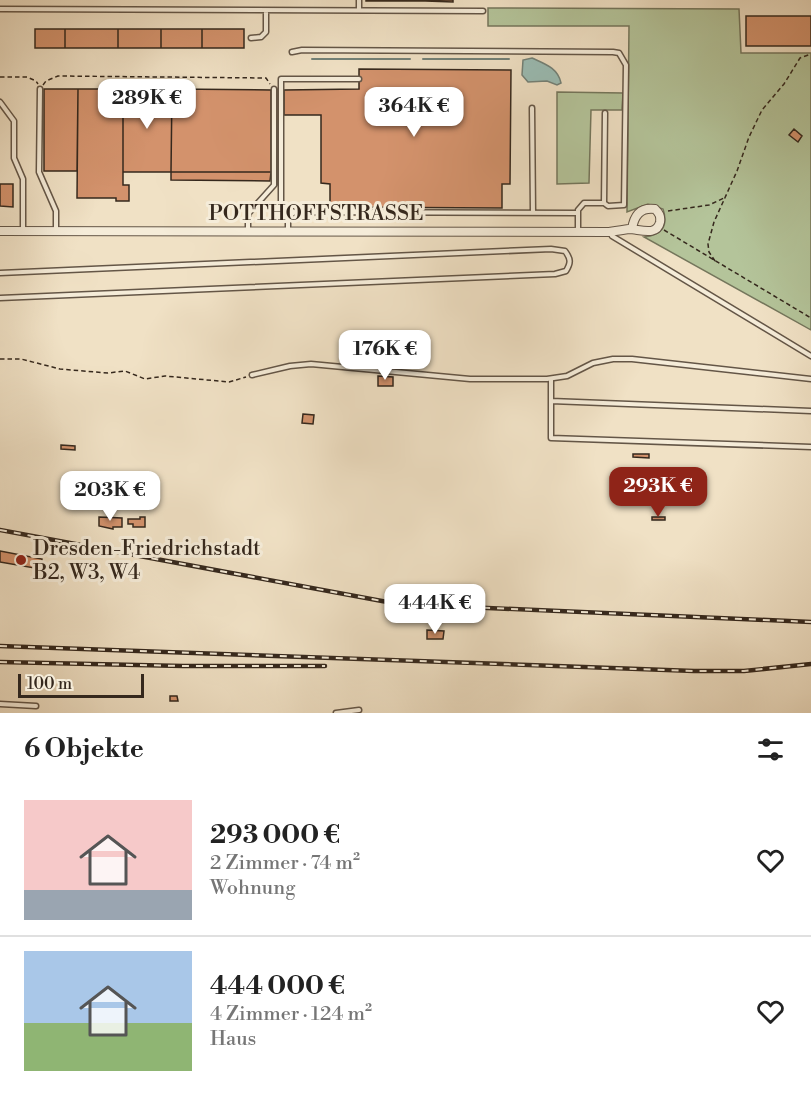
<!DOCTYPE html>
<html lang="de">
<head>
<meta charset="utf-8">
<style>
	body { margin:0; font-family:"Libre Bodoni",serif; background:#f2f2f2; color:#222; height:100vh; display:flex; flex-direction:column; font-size:22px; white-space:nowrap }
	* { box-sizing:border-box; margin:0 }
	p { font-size:20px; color:#767676 }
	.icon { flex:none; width:33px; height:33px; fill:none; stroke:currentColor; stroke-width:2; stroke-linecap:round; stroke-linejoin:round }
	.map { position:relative; height:713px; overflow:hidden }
	.drawer { display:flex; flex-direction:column; background:#fff; flex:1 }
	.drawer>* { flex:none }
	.scale { position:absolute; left:18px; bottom:15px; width:126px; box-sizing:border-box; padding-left:6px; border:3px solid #35281d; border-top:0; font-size:16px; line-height:21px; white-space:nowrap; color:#35281d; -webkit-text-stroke:4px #f5ecd9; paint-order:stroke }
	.price { position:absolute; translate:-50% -51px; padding:0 14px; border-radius:12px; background:#fff; color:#222; font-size:20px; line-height:39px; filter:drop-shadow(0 2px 3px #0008) }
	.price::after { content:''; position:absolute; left:50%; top:36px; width:18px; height:14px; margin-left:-9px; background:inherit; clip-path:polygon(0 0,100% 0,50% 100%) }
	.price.current { background:#8f2418; color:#fff }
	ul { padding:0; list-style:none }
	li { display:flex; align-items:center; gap:18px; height:150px; padding:0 24px }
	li+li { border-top:2px solid #e0e0e0 }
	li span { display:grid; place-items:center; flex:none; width:168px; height:120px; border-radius:0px; color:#555 }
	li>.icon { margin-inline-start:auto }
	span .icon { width:72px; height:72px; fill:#fffc; stroke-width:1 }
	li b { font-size:26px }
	h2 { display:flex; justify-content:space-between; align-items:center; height:72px; padding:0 24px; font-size:26px }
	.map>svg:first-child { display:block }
	.green { fill:#b4c49a; stroke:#74765c; stroke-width:1.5 }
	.water { fill:#9abdb5; stroke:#728178; stroke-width:1.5 }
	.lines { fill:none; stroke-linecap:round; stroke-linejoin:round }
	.stream { stroke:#728178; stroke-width:2 }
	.building { fill:#d3926c; stroke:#35281d; stroke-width:1.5 }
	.lane-casing { stroke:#645647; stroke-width:7 }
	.street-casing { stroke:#645647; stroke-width:10 }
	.path { stroke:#35281d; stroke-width:1.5; stroke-dasharray:4.5 3; stroke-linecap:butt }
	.lane { stroke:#f5ecd9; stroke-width:4 }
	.street { stroke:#f5ecd9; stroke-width:8 }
	.rail-casing { stroke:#35281d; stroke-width:4.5 }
	.rail { stroke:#f5ecd9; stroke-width:2; stroke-dasharray:7; stroke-linecap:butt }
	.poi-dot { fill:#8f2418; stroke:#f5ecd9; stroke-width:2 }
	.labels { text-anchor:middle; stroke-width:6; stroke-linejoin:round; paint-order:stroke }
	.street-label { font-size:21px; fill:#35281d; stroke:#f5ecd9 }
	.poi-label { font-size:21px; fill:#35281d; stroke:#f5ecd9; text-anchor:start }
</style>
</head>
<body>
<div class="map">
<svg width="811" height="713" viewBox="0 0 811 713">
	<rect width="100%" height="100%" fill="#f0e1c5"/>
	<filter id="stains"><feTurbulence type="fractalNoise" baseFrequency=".00333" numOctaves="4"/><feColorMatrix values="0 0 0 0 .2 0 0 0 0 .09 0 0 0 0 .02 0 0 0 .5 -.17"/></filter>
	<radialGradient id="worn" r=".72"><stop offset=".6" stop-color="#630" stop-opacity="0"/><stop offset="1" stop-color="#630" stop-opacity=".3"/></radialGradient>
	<!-- green -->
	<path class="green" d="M488,8L739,9L741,53H811V330L644,237C661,235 669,227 663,209L648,204L627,212L629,26H488Z
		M557,92L623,93L622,110H591L589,183L557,184Z"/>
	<!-- water -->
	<path class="water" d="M532,58C545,64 558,68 561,83L557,85L547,81L528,82L522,75L523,60Z"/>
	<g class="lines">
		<!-- stream -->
		<path class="stream" d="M312,59H410
			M423,59H509"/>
	</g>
	<!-- building -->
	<path class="building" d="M366,0H426V1H366Z
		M426,0H453V2L426,1Z
		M746,16H811V46H746Z
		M35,29H65V48H35Z
		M65,29H118V48H65Z
		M118,29H161V48H118Z
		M161,29H202V48H161Z
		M202,29H244V48H202Z
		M359,69L511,70L510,184H502V208L330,207V184L321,183V115H284V90L359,89Z
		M44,89H78L77,171H44Z
		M78,89H123V185H129V201H116V198H77Z
		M123,89H172L171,172H123Z
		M172,89L271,90V172H171Z
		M794,129L802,136L798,142L789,135Z
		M171,172H271L270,181L171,180Z
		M0,184H13V207L0,206Z
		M378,376L393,377V386H378Z
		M303,414L314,415L313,424L302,423Z
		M61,445L75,446V450L61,449Z
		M633,454H649V458L633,457Z
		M99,517L122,518V527H113V529L99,526Z
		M140,517H145V527H133V524H128V519H140Z
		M652,517H665V520H652Z
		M0,551L42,559L40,569L0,562Z
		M427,630L444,631L443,639H427Z
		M170,696H177L178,701H170Z"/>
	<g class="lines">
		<!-- lane casing -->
		<g class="lane-casing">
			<path id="lane" d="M359,0V10
				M0,9L483,11
				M251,38L261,37L266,32V11
				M292,52L302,50L613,52L619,53L626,65L624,205L608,206L604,203
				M40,89L39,172L56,211V230
				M0,102L14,121V158L23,179V231
				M532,108L533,213
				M294,212L281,205V79H359
				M248,230V214L274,185V89
				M288,231V218L294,212L578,213
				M578,231V210L584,203H604L605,113
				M610,232L612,236L811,356
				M0,273L551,249L565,251C571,259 571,263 566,271L555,274L0,298
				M252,375L290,366L311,364L470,379H547L567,376L593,363L613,359H632L811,379
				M551,379V438L811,447
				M551,401L811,411
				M0,704L36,706
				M336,713L359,710"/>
		</g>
		<!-- street casing -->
		<g class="street-casing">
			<path id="street" d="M0,231L609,232C616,231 623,230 629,229C639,229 657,237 660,222C661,216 659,213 655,209C640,207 634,216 632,229"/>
		</g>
		<!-- path -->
		<path class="path" d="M0,77H27L36,81L38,84
			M43,85L46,81L58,76L266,78L270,84
			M668,211L709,205L724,198
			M664,230L811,318
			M715,261L709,252L708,244L714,222L737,171L749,137L762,110L784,84L800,58L811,54
			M0,359H21L60,369L108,373L125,371L145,379L165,376L229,382L246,377"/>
		<!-- lane -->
		<use href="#lane" class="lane"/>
		<!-- street -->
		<use href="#street" class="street"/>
		<!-- rail casing -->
		<g class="rail-casing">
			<path id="rail" d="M0,530L398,604L811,622
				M0,646L694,671H744L811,664
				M0,662L183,666H325"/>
		</g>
		<!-- rail -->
		<use href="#rail" class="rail"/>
	</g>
	<!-- markers -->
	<circle class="poi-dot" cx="21" cy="560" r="6"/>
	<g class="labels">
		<!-- street labels -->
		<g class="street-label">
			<text x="316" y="220">POTTHOFFSTRASSE</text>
		</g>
		<!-- poi labels -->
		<g class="poi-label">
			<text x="33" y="555">Dresden-Friedrichstadt<tspan x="33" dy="24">B2, W3, W4</tspan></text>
		</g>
	</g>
	<rect width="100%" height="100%" filter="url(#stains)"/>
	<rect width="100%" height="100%" fill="url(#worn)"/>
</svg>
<div class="scale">100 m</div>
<b class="price" style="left:147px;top:130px">289K €</b>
<b class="price" style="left:414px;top:138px">364K €</b>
<b class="price" style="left:385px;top:381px">176K €</b>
<b class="price current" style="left:658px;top:518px">293K €</b>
<b class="price" style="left:110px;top:522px">203K €</b>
<b class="price" style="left:435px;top:635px">444K €</b>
</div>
<section class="drawer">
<h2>6 Objekte<svg class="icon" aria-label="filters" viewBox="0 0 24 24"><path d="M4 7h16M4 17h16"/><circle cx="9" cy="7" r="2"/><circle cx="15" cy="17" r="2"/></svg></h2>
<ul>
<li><span style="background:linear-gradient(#f6c9c9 75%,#9aa5b1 0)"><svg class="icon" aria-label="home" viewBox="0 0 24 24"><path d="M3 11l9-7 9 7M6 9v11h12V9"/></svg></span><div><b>293 000 €</b><p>2 Zimmer · 74 m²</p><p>Wohnung</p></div><svg class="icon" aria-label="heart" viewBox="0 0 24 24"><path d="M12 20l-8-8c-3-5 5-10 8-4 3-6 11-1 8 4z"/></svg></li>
<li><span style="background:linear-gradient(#a9c7e8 60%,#8fb573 0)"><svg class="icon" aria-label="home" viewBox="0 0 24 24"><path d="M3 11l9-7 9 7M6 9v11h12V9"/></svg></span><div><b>444 000 €</b><p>4 Zimmer · 124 m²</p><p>Haus</p></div><svg class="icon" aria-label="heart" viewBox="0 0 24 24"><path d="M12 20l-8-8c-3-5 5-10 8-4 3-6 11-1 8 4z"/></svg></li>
</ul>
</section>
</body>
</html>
